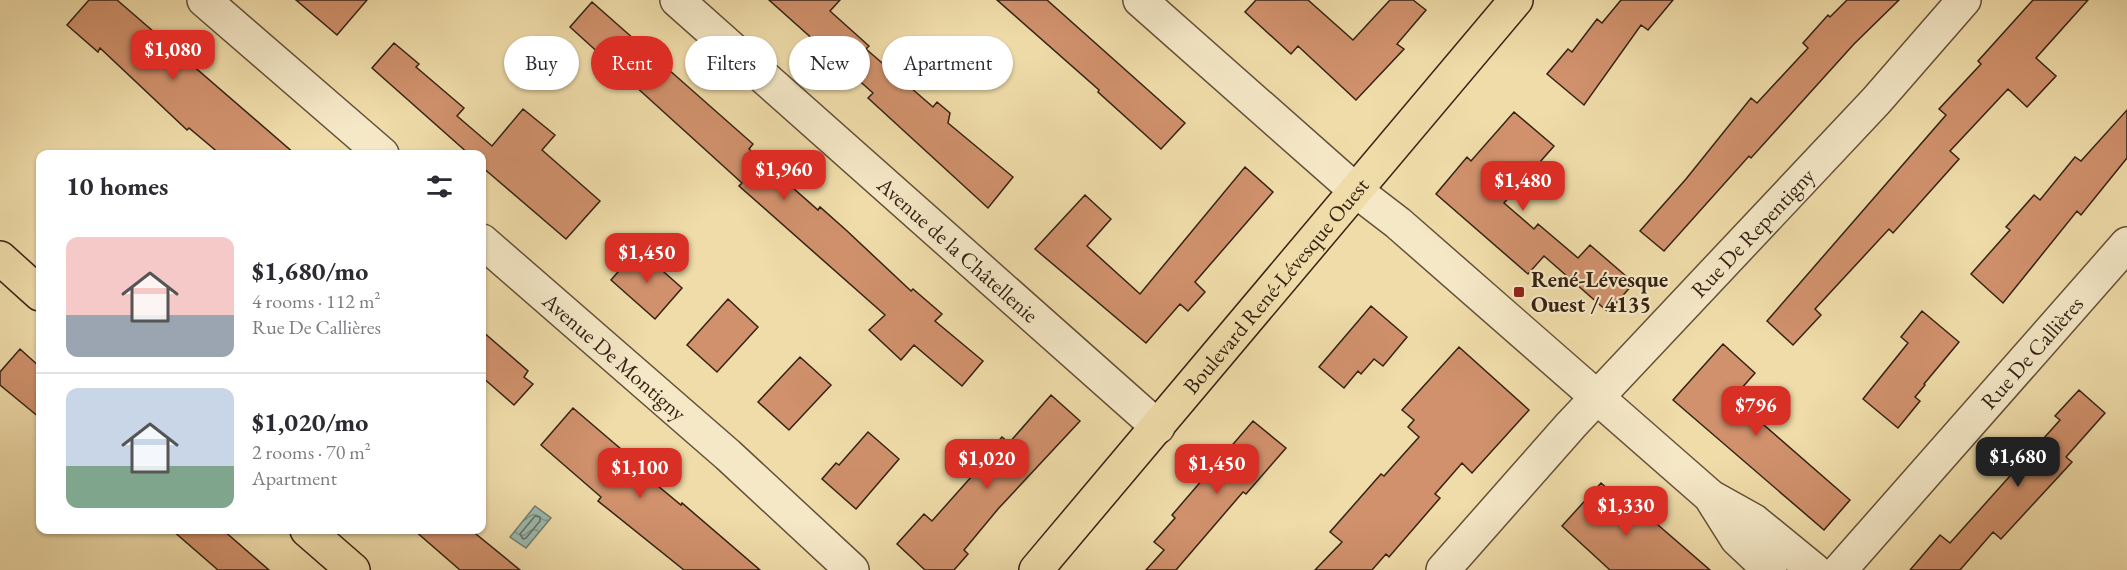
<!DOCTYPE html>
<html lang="en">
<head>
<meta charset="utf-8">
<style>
	body { margin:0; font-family:"EB Garamond",serif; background:#f2f2f3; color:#2b2b33; height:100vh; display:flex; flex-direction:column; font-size:22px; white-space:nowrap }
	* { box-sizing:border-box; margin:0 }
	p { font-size:20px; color:#7c7c81 }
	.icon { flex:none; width:33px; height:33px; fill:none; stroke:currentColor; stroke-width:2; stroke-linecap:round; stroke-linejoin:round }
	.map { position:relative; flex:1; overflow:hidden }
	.panel { position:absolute; left:36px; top:150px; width:450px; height:384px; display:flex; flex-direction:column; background:#fff; border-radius:12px; box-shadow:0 2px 4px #0004 }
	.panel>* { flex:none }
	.banner { position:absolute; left:504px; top:36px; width:570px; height:54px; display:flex; gap:12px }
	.price { position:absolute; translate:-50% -51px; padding:0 14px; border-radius:12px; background:#d93025; color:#fff; font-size:20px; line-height:39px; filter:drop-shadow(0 2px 3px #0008) }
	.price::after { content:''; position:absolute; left:50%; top:36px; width:18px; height:14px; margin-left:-9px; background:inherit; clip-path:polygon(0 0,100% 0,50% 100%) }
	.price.active { background:#222; color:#fff }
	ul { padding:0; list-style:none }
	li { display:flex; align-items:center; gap:18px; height:150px; padding:0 30px }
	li+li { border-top:2px solid #e1e1e2 }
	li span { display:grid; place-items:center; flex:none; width:168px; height:120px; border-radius:12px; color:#555 }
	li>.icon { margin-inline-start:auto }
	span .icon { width:72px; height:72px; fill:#fffc; stroke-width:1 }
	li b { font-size:26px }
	h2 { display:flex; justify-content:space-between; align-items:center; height:72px; padding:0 30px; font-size:26px }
	.pill { padding:0 21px; border-radius:27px; background:#fff; box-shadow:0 2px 4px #0004; font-size:21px; line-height:54px }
	.pill.active { background:#d93025; color:#fff }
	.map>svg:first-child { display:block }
	.water { fill:url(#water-waves); stroke:#727d71; stroke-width:1.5 }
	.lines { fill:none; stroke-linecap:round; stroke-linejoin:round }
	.shore { stroke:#686e62; stroke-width:1.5 }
	.building { fill:#d0916c; stroke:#352214; stroke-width:1.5 }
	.minor-casing { stroke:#645039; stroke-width:36 }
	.major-casing { stroke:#352214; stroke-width:36 }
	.minor { stroke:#f5e8c7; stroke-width:33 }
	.major { stroke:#efdca9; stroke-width:33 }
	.poi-dot { fill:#8f2418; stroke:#f5e8c7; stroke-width:2 }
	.labels { text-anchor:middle; stroke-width:4.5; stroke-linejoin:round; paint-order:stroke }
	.street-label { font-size:22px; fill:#352214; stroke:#f5e8c7 }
	.poi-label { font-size:22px; font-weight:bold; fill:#352214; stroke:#f5e8c7; text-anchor:start }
</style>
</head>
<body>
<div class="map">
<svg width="2127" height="570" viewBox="0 0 2127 570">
	<defs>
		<pattern id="water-waves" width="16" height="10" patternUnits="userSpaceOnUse" patternTransform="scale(1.5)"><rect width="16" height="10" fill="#9bbaaf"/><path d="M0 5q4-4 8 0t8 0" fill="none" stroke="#7f978d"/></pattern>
	</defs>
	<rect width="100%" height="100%" fill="#efdca9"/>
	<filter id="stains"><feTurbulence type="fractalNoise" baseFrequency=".00333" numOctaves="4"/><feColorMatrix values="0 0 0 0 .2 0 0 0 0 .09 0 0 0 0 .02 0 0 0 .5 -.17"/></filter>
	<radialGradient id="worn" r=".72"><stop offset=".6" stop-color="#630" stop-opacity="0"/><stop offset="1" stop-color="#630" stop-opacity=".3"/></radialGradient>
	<!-- water -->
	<path class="water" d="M535,506L551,518L526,548L510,537Z"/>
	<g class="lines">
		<!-- shore -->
		<path class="shore" d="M535,516L540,517V521L526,538L523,539L520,534Z"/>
	</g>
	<!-- building -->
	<path class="building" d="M89,0H117L295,154H220L189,128L187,130L100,48L98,52L67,25Z
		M296,0H367L337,35Z
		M769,0H840L830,11L869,46L866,49L933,107L937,102L950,113L948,123L1013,177L988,208L868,98L873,93Z
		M997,0H1047L1185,123L1161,149L1098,92L1099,90Z
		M1256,0H1308L1353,40L1390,0H1413L1426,10L1397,44L1404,49L1356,100L1298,46L1291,54L1245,12Z
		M1621,0H1673L1648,30L1641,25L1584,105L1547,74L1568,49L1572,52L1597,19L1602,23Z
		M1847,0H1899L1854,44L1751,158L1749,156L1664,251L1640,231L1686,179L1751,98L1757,103L1808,48L1803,43L1828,15L1830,17Z
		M2033,0H2088L2036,58L2056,76L2027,107L2008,89L1950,151L1959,159L1893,233L1889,229L1815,309L1821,315L1793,345L1767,321L1946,115L1939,109L1981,64L1978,61Z
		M592,2L753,144L749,149L818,210L820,207L846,230L911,291L913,289L942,314L935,321L983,361L962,386L914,345L901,360L869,330L885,315L739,186L742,183L570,27Z
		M394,43L419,64L416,67L464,108L457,116L492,146L523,109L555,135L542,150L600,201L566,239L482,167V154H469L372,68Z
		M2127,110V158L2081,215L2077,211L2003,303L1971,274L2010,230L2006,227L2034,195L2040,200L2075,157L2081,161Z
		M1514,112L1554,146L1504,203L1534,229L1538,224L1578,258L1590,245L1634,283L1608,312L1544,256L1528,274L1436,194L1467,157L1471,161Z
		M1245,167L1273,192L1195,282L1205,292L1188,311L1180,304L1146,343L1035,249L1085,195L1111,219L1087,246L1140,294Z
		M638,249L682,288L655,319L611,280Z
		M728,299L758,327L717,372L687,345Z
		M1371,306L1407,337L1383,366L1374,359L1361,374L1358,371L1344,388L1319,367Z
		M1922,311L1959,342L1924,384L1925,385L1915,397L1920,401L1898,428L1863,399L1908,343L1901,337Z
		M482,331L528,371L524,377L533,384L514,405L482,377Z
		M1723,344L1755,373L1733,398L1850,500L1824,530L1673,400Z
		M1459,347L1529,410L1472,473L1462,463L1435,494L1440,498L1389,557L1386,554L1372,570H1315L1342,542L1330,532L1381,474L1384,476L1419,437L1408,427L1414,420L1402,410Z
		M20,349L40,367V418L0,385V372Z
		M800,357L831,385L789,430L758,402Z
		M2079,390L2105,413L2066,457L2072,462L2001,539L1993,532L1960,570H1910L1940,535L1950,543L2060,420L2055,416Z
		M1051,395L1080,421L998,509L964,550L968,554L954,570H925L897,544L924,514L932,521L980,467L977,464L1002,437L1009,443Z
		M573,408L649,473L646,476L681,505L682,503L760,570H684L598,501L601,497L541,445Z
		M1253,421L1286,448L1246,494L1243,492L1176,570H1146L1164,550L1154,542L1175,518L1172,515Z
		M868,432L899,459L856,509L822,479L836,463L839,465Z
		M1601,483L1646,523L1650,518L1710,570H1610L1562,526Z
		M172,530H223L269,570H218Z
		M414,530H471L520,570H460Z"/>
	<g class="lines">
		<!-- minor casing -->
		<g class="minor-casing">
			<g id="minor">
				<path d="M204,0L382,154"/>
				<path id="s1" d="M677,0L1158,427"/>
				<path d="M1140,0L1355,190L1398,223L1711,497L1754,521L1814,570"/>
				<path id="s2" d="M482,241L728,455L852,570"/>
				<path d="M1713,501L1737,539L1770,570"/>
				<path id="s3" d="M1443,570L1571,425L1876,101L1964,0"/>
				<path id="s4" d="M1840,570L2127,244"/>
			</g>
		</g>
		<!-- major casing -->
		<g class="major-casing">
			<g id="major">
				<path d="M0,258L40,294"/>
				<path d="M307,530L353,570"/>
				<path id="s5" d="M1036,570L1516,0"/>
			</g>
		</g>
		<!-- minor -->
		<use href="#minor" class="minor"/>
		<!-- major -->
		<use href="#major" class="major"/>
	</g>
	<!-- markers -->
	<rect class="poi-dot" x="1513" y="286" width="12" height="12" rx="3"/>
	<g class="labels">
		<!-- street labels -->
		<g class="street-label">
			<text dy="8" stroke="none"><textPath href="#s3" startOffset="458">Rue De Repentigny</textPath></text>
			<text dy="8" stroke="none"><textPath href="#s1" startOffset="376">Avenue de la Châtellenie</textPath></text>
			<text dy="8" stroke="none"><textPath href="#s5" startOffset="372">Boulevard René-Lévesque Ouest</textPath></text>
			<text dy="8" stroke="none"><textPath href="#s4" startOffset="290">Rue De Callières</textPath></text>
			<text dy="8" stroke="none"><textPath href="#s2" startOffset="176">Avenue De Montigny</textPath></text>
		</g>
		<!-- poi labels -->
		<g class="poi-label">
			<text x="1531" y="287">René-Lévesque<tspan x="1531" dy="25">Ouest / 4135</tspan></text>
		</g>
	</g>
	<rect width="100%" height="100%" filter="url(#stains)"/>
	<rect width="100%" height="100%" fill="url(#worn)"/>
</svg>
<b class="price" style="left:173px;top:81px">$1,080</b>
<b class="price" style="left:784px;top:201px">$1,960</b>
<b class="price" style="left:1523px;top:212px">$1,480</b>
<b class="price" style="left:647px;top:284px">$1,450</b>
<b class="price" style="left:1756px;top:437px">$796</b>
<b class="price active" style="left:2018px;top:488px">$1,680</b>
<b class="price" style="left:987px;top:490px">$1,020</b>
<b class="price" style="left:1217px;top:495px">$1,450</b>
<b class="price" style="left:640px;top:499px">$1,100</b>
<b class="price" style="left:1626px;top:537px">$1,330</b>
<div class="banner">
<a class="pill">Buy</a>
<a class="pill active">Rent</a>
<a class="pill">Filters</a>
<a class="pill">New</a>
<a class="pill">Apartment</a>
</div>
<section class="panel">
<h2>10 homes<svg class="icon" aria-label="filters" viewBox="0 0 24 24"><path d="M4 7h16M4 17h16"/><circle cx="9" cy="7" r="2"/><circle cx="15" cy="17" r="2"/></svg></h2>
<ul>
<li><span style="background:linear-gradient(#f6c9c9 65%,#9aa5b1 0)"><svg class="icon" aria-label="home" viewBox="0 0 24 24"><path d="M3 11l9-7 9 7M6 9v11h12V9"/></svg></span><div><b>$1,680/mo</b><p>4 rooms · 112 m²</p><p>Rue De Callières</p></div></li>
<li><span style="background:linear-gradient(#c9d6e8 65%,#7fa58c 0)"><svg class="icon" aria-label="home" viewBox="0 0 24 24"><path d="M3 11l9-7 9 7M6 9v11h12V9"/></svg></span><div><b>$1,020/mo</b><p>2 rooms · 70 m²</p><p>Apartment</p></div></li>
</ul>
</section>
</div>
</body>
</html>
